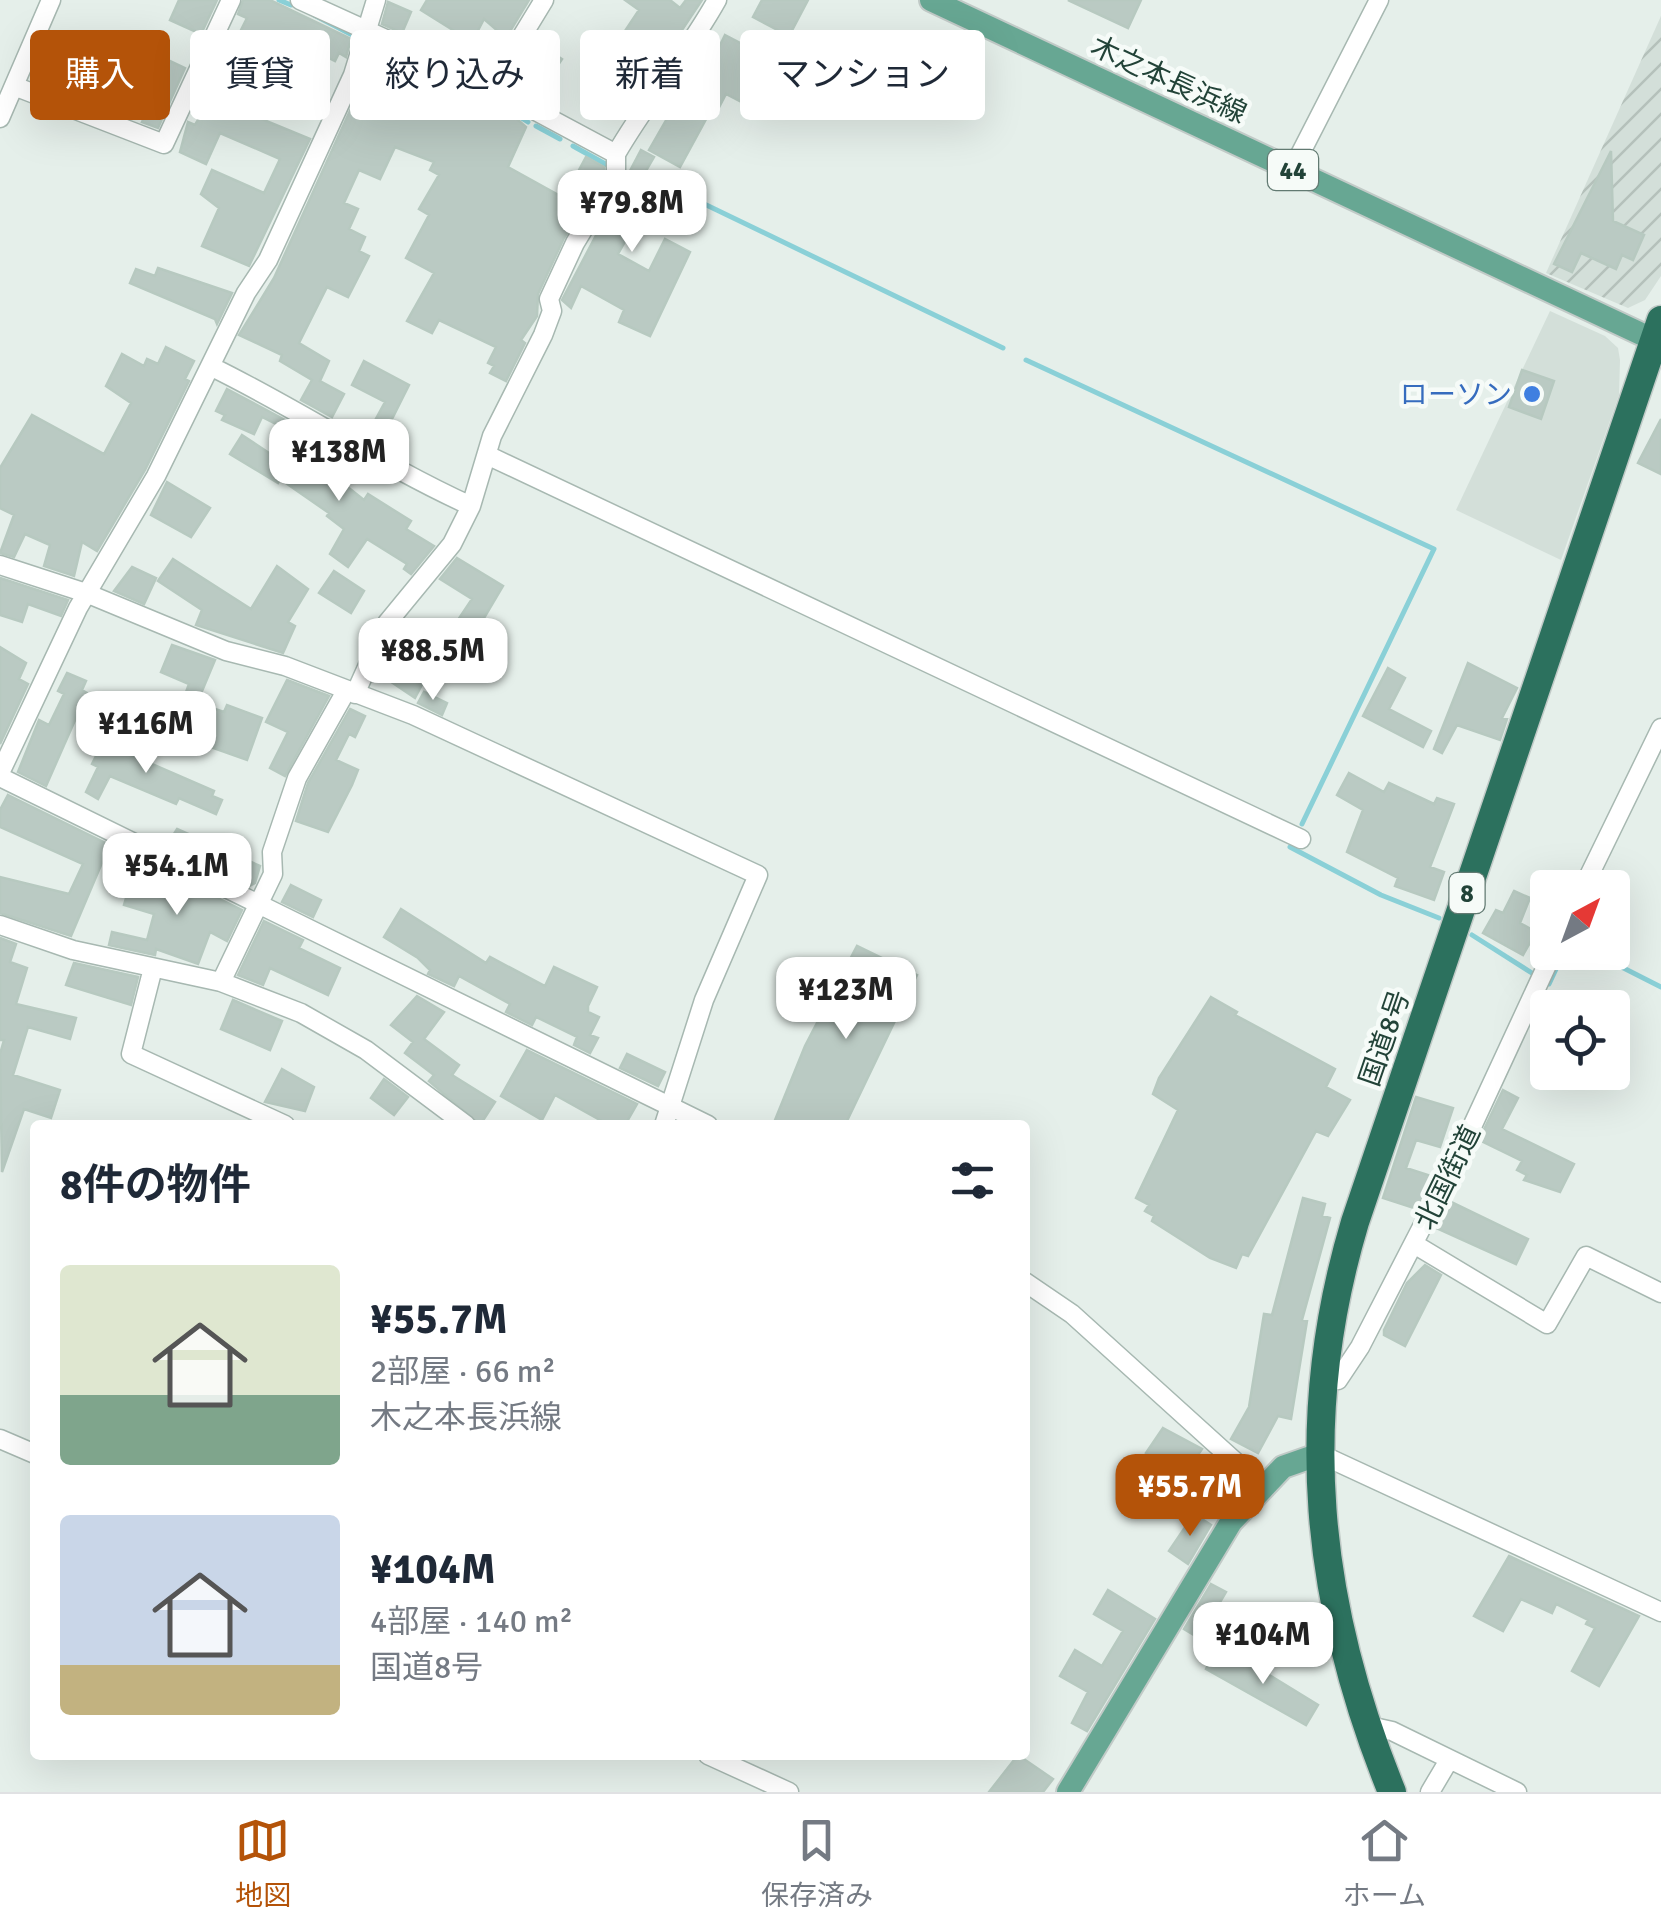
<!DOCTYPE html>
<html lang="ja">
<head>
<meta charset="utf-8">
<style>
	body { margin:0; font-family:Signika,"Noto Sans JP",sans-serif; background:#f6f6f7; color:#1f2937; height:100vh; display:flex; flex-direction:column; font-size:38px; white-space:nowrap }
	* { box-sizing:border-box; margin:0 }
	p { font-size:32px; color:#747a83 }
	.icon { flex:none; width:55px; height:55px; fill:none; stroke:currentColor; stroke-width:2; stroke-linecap:round; stroke-linejoin:round }
	.map { position:relative; flex:1; overflow:hidden }
	.details { position:absolute; left:30px; top:1120px; width:1000px; height:640px; display:flex; flex-direction:column; background:#fff; border-radius:10px; box-shadow:0 10px 40px #0002 }
	.details>* { flex:none }
	.guide { position:absolute; left:30px; top:30px; width:1000px; height:90px; display:flex; gap:20px }
	.needle { width:65px; rotate:41deg }
	.controls { position:absolute; left:1530px; top:870px; display:grid; gap:20px }
	.controls a { display:grid; place-items:center; width:100px; height:100px; border-radius:10px; background:#fff; box-shadow:0 10px 40px #0002; font-size:50px }
	.price { position:absolute; translate:-50% -85px; padding:0 22px; border-radius:20px; background:#fff; color:#222; font-size:32px; line-height:65px; filter:drop-shadow(0 2px 5px #0008) }
	.price::after { content:''; position:absolute; left:50%; top:60px; width:30px; height:22px; margin-left:-15px; background:inherit; clip-path:polygon(0 0,100% 0,50% 100%) }
	.price.current { background:#b45309; color:#fff }
	ul { padding:0; list-style:none }
	li { display:flex; align-items:center; gap:30px; height:250px; padding:0 30px }
	li span { display:grid; place-items:center; flex:none; width:280px; height:200px; border-radius:10px; color:#555 }
	li>.icon { margin-inline-start:auto }
	span .icon { width:120px; height:120px; fill:#fffc; stroke-width:1 }
	li b { font-size:42px }
	h2 { display:flex; justify-content:space-between; align-items:center; height:120px; padding:0 30px; font-size:42px }
	.chip { padding:0 35px; border-radius:10px; background:#fff; box-shadow:0 10px 40px #0002; font-size:35px; line-height:90px }
	.chip.current { background:#b45309; color:#fff }
	.tab-bar { display:flex; justify-content:space-around; align-items:center; height:140px; border-top:2px solid #e0e1e3; background:#fff; font-size:28px; color:#747a83 }
	.tab-bar a { display:grid; justify-items:center; gap:5px }
	.tab-bar .current { color:#b45309 }
	.map>svg:first-child { display:block }
	.built { fill:#d3dfd9 }
	.industrial { fill:url(#industrial-furrows) }
	.lines { fill:none; stroke-linecap:round; stroke-linejoin:round }
	.stream { stroke:#8ad0d7; stroke-width:5 }
	.building { fill:#bacac3; stroke:#b7c9c0; stroke-width:2.5 }
	.minor-casing { stroke:#a7b8b1; stroke-width:21 }
	.major-casing { stroke:#c1cac7; stroke-width:26 }
	.highway-casing { stroke:#c1cac7; stroke-width:31 }
	.minor { stroke:#fff; stroke-width:18 }
	.major { stroke:#67a793; stroke-width:22 }
	.highway { stroke:#2c715e; stroke-width:28 }
	.shop-dot { fill:#3f7fe0; stroke:#f6fbf8; stroke-width:4 }
	.labels { text-anchor:middle; stroke-width:9; stroke-linejoin:round; paint-order:stroke }
	.shield { fill:#f6fbf8; stroke:#627a72; stroke-width:2.5 }
	.shield-label { font-size:25px; font-weight:bold; fill:#224338 }
	.street-label { font-size:28px; fill:#224338; stroke:#f6fbf8 }
	.shop-label { font-size:28px; fill:#366cbe; stroke:#f6fbf8; text-anchor:end }
</style>
</head>
<body>
<div class="map">
<svg width="1661" height="1792" viewBox="0 0 1661 1792">
	<defs>
		<pattern id="industrial-furrows" width="10" height="10" patternUnits="userSpaceOnUse" patternTransform="scale(2.5)"><rect width="10" height="10" fill="#d3dfd9"/><path d="M-1 1l2-2M0 10L10 0M9 11l2-2" fill="none" stroke="#b5c1bb"/></pattern>
	</defs>
	<rect width="100%" height="100%" fill="#e5efea"/>
	<!-- built -->
	<path class="built" d="M1550,311L1605,336L1618,348L1620,360L1619,395L1561,560L1456,510Z"/>
	<!-- industrial -->
	<path class="industrial" d="M1661,16V276L1645,300L1628,308L1546,273Z"/>
	<g class="lines">
		<!-- stream -->
		<path class="stream" d="M279,0L291,5
			M314,15L360,39
			M376,49L473,90
			M485,95L528,122
			M536,126L560,139
			M573,146L609,166
			M642,174L1003,348
			M1026,360L1434,549L1302,824
			M1290,847L1381,895L1439,918
			M1472,935L1535,975
			M1592,952L1661,987
			M1549,984L1564,952"/>
	</g>
	<!-- building -->
	<path class="building" d="M179,0H217L201,34L170,20Z
		M243,0H270L351,39L346,57L339,53L335,61L285,36L268,73L254,66L230,52L247,18L238,14Z
		M427,0H529L506,38L484,19L472,42L421,10Z
		M625,0H670L680,8L686,0H702L634,102L601,82L625,40L621,37L639,10Z
		M762,0H808L789,36L753,17Z
		M1068,0H1141L1128,28Z
		M388,2L411,12L402,33L382,24Z
		M725,35L769,58L760,77L771,82L757,110L726,94L715,115L710,112L680,167L649,150L676,103L688,110Z
		M539,44L562,59L552,74L529,59Z
		M374,48L411,71L517,119L526,127L508,167L564,198L586,157L604,167V172L564,238L538,294L537,316L521,340L525,343L506,381L490,373L494,366L488,363L496,347L439,320L432,333L407,321L434,273L406,258L429,215L419,209L439,175L430,170L434,162L395,147L380,179L359,170L344,203L358,209L349,229L365,237L359,251L369,256L348,297L327,287L299,343L329,361L320,381L344,394L332,417L301,400L312,380L280,361L282,355L239,335L274,278L364,80Z
		M155,54L185,68L158,128L142,122L158,87L142,80Z
		M211,98L310,139L249,266L202,246L219,208L201,194L212,170L264,193L280,159L220,133L206,164L180,152L188,122L195,125Z
		M641,150L654,157L640,181L676,201L672,208L681,213L672,233L640,215L618,254L649,271L665,239L690,252L650,336L619,322L624,310L581,286L571,308L562,300Z
		M1611,151L1613,221L1644,235L1633,260L1622,255L1616,269L1581,253L1572,272L1554,264Z
		M158,268L232,293L217,324L215,319L130,283L136,269L155,276Z
		M166,347L194,361L185,379L189,381L145,470L97,551L82,542L74,576L44,566L50,545L25,534L14,557L0,553L14,515L0,508V468L32,415L104,454L131,403L106,386L122,354L144,366L147,359L158,364Z
		M364,361L409,385L379,445L366,437L385,402L352,385Z
		M1522,370L1554,381L1541,419L1509,407Z
		M227,389L285,420L282,427L262,417L254,434L222,420L225,415L216,411Z
		M1661,419V474L1638,463Z
		M242,435L275,457L287,439L364,500L368,494L411,521L406,529L434,546L411,574L404,569L407,564L367,539L348,567L330,554L344,529L327,516L329,513L280,479L278,483L230,454Z
		M167,482L210,508L191,537L151,515Z
		M457,558L503,586L461,657L442,644L472,599L440,579Z
		M173,559L251,609L277,566L308,589L288,622L295,626L283,653L196,625L202,610L158,581Z
		M132,567L156,578L144,604L114,591Z
		M334,571L364,591L351,613L319,593Z
		M0,578L68,600L61,616L28,604L22,622L0,615Z
		M392,642L428,673L415,698L378,673Z
		M172,645L215,660L197,703L224,712L227,705L262,718L247,760L171,733L189,684L161,672Z
		M0,647L26,663L19,679L28,684L0,744Z
		M1468,663L1517,688L1502,718L1507,719L1500,740L1457,725L1442,753L1434,749Z
		M1388,668L1405,678L1389,709L1431,731L1423,747L1363,716Z
		M67,673L86,681L82,690L87,693L46,786L18,772L39,720L49,725L64,694L58,691Z
		M287,680L329,696L285,776L270,768L288,732L266,722Z
		M424,692L447,703L442,715L418,703Z
		M350,709L365,716L355,737L349,734L336,760L358,770L352,785L328,832L296,821L308,783Z
		M108,732L134,745L129,754L214,791L212,796L222,800L216,814L179,798L176,804L110,776L98,799L86,792L98,767L92,764Z
		M1349,773L1384,792L1389,783L1434,804L1437,798L1454,804L1430,867L1444,872L1434,900L1395,886L1398,878L1347,852L1363,810L1337,795Z
		M8,795L122,851L116,864L104,858L71,936L0,913V877L69,894L83,864L0,827V810Z
		M177,829L260,866L255,883L249,886L167,845Z
		M163,871L242,910L227,941L210,932L198,964L156,949L155,955L109,945L112,932L147,940L154,914L124,905L132,878L157,886Z
		M291,885L321,900L313,917L282,902Z
		M1514,891L1530,898L1520,923L1536,932L1523,955L1483,933L1496,910L1503,913Z
		M401,909L486,963L490,957L545,986L554,967L597,987L588,1006V1012L599,1017L590,1035L598,1038L590,1053L574,1045L577,1037L536,1017L532,1025L506,1012L510,1004L459,976L454,986L428,974L430,970L418,958L384,937Z
		M264,921L303,940L299,948L340,968L328,995L270,968L263,985L238,975Z
		M0,938L16,944L10,962L27,968L16,1004L76,1018L70,1039L28,1027L13,1075L60,1090L51,1118L24,1109L2,1172L0,1054L4,1040H0Z
		M857,946L917,975L904,1002L845,1125H773L805,1046Z
		M74,963L138,977L131,1005L66,985Z
		M417,996L444,1012L424,1039L459,1065L452,1075L495,1102L480,1125L429,1081L434,1075L405,1053L413,1042L391,1025Z
		M1211,997L1237,1012L1235,1015L1335,1069L1326,1087L1350,1100L1328,1136L1316,1131L1248,1256L1242,1254L1236,1268L1210,1258L1152,1221L1154,1216L1145,1211L1149,1205L1136,1198L1178,1110L1153,1094L1159,1078Z
		M233,1000L282,1021L270,1050L221,1029Z
		M527,1050L637,1104L625,1125H609L555,1095L542,1120L501,1096Z
		M627,1054L665,1072L658,1086L620,1068Z
		M282,1069L314,1087L305,1111L265,1102Z
		M384,1079L408,1097L394,1115L371,1098Z
		M1503,1090L1518,1098L1502,1129L1574,1164L1560,1192L1524,1180L1527,1175L1517,1170L1522,1161L1479,1140Z
		M1416,1097L1453,1108L1440,1147L1416,1140L1406,1168L1434,1177L1417,1209L1383,1198Z
		M1303,1198L1325,1204L1322,1216L1330,1218L1302,1320L1307,1321L1291,1419L1278,1416L1258,1453L1231,1439L1249,1407L1264,1314L1272,1315Z
		M1449,1201L1528,1239L1516,1264L1436,1228Z
		M1425,1265L1441,1275L1405,1346L1384,1335V1330L1407,1283Z
		M1163,1428L1202,1449L1182,1478L1146,1453Z
		M1194,1514L1211,1525L1188,1564L1169,1551Z
		M1509,1556L1639,1616L1599,1686L1572,1671L1595,1628L1586,1624L1588,1620L1556,1604L1552,1613L1521,1599L1503,1631L1474,1616Z
		M1211,1584L1226,1592L1199,1638L1184,1629Z
		M1108,1590L1155,1619L1087,1731L1072,1723L1088,1692L1060,1676L1075,1650L1102,1666L1123,1631L1094,1614Z
		M1215,1650L1243,1665L1245,1660L1318,1705L1306,1725L1206,1669Z
		M1018,1755L1053,1779L1043,1792H989Z"/>
	<g class="lines">
		<!-- minor casing -->
		<g class="minor-casing">
			<path id="minor" d="M300,0L491,87L616,154C647,100 687,54 717,0
				M14,86L164,144L231,0
				M491,87L544,0
				M0,118L51,0
				M1292,170L1379,0
				M212,367C300,410 381,465 471,506
				M487,455L1301,839
				M0,565L86,593L226,651L285,666L413,715L758,875L704,1000L664,1125
				M355,694L387,623L452,544L471,506L492,436L543,335L552,311L549,299L575,243L616,175V154
				M0,773L78,608L156,476L246,293L268,260L353,75L376,0
				M0,777L708,1125
				M1583,888L1661,728
				M0,925L73,950L221,982L301,1013L366,1050L466,1125
				M153,968L131,1054L285,1125
				M221,982L273,874L272,852L297,778L346,691
				M1414,1244L1547,1324L1586,1256L1661,1293
				M1025,1282L1072,1314L1261,1485
				M1321,1381L1338,1380L1360,1347L1457,1159L1553,952
				M0,1439L35,1454
				M1320,1454L1661,1612
				M1365,1725L1392,1731L1517,1792
				M708,1755L789,1792
				M1430,1792L1449,1760"/>
		</g>
		<!-- major casing -->
		<g class="major-casing">
			<path id="major" d="M931,0L1654,340
				M1068,1792L1231,1522L1283,1467L1320,1454"/>
		</g>
		<!-- highway casing -->
		<g class="highway-casing">
			<path id="highway" d="M1392,1792C1315,1603 1296,1419 1355,1222L1661,320"/>
		</g>
		<!-- minor -->
		<use href="#minor" class="minor"/>
		<!-- major -->
		<use href="#major" class="major"/>
		<!-- highway -->
		<use href="#highway" class="highway"/>
	</g>
	<!-- markers -->
	<circle class="shop-dot" cx="1532" cy="394" r="10"/>
	<g class="labels">
		<!-- shield labels -->
		<g class="shield">
			<rect x="1268" y="150" width="50" height="40" rx="8"/>
			<rect x="1449.5" y="873" width="35" height="40" rx="8"/>
		</g>
		<g class="shield-label">
			<text x="1293" y="179">44</text>
			<text x="1467" y="902">8</text>
		</g>
		<!-- street labels -->
		<g class="street-label">
			<text transform="translate(1169 79) rotate(25)" y="10">木之本長浜線</text>
			<text transform="translate(1384 1038) rotate(-71)" y="10">国道8号</text>
			<text transform="translate(1447 1177) rotate(-64)" y="10">北国街道</text>
		</g>
		<!-- shop labels -->
		<g class="shop-label">
			<text x="1512" y="404">ローソン</text>
		</g>
	</g>
</svg>
<div class="controls">
<a><svg class="needle" viewBox="-14 -14 28 28"><path d="M0-13l5 13h-10z" fill="#e53935"/><path d="M0 13l5-13h-10z" fill="#747a83"/></svg></a>
<a><svg class="icon" aria-label="locate" viewBox="0 0 24 24"><circle cx="12" cy="12" r="6"/><path d="M12 2v4M12 18v4M2 12h4M18 12h4"/></svg></a>
</div>
<b class="price" style="left:632px;top:255px">¥79.8M</b>
<b class="price" style="left:339px;top:504px">¥138M</b>
<b class="price" style="left:433px;top:703px">¥88.5M</b>
<b class="price" style="left:146px;top:776px">¥116M</b>
<b class="price" style="left:177px;top:918px">¥54.1M</b>
<b class="price" style="left:846px;top:1042px">¥123M</b>
<b class="price current" style="left:1190px;top:1539px">¥55.7M</b>
<b class="price" style="left:1263px;top:1687px">¥104M</b>
<div class="guide">
<a class="chip current">購入</a>
<a class="chip">賃貸</a>
<a class="chip">絞り込み</a>
<a class="chip">新着</a>
<a class="chip">マンション</a>
</div>
<section class="details">
<h2>8件の物件<svg class="icon" aria-label="filters" viewBox="0 0 24 24"><path d="M4 7h16M4 17h16"/><circle cx="9" cy="7" r="2"/><circle cx="15" cy="17" r="2"/></svg></h2>
<ul>
<li><span style="background:linear-gradient(#dfe7d0 65%,#7fa58c 0)"><svg class="icon" aria-label="home" viewBox="0 0 24 24"><path d="M3 11l9-7 9 7M6 9v11h12V9"/></svg></span><div><b>¥55.7M</b><p>2部屋 · 66 m²</p><p>木之本長浜線</p></div></li>
<li><span style="background:linear-gradient(#c9d6e8 75%,#c2b280 0)"><svg class="icon" aria-label="home" viewBox="0 0 24 24"><path d="M3 11l9-7 9 7M6 9v11h12V9"/></svg></span><div><b>¥104M</b><p>4部屋 · 140 m²</p><p>国道8号</p></div></li>
</ul>
</section>
</div>
<nav class="tab-bar">
<a class="current"><svg class="icon" aria-label="map" viewBox="0 0 24 24"><path d="M3 6l6-2 6 2 6-2v14l-6 2-6-2-6 2zM9 4v14M15 6v14"/></svg>地図</a>
<a><svg class="icon" aria-label="saved" viewBox="0 0 24 24"><path d="M7 4h10v16l-5-4-5 4z"/></svg>保存済み</a>
<a><svg class="icon" aria-label="home" viewBox="0 0 24 24"><path d="M3 11l9-7 9 7M6 9v11h12V9"/></svg>ホーム</a>
</nav>
</body>
</html>
